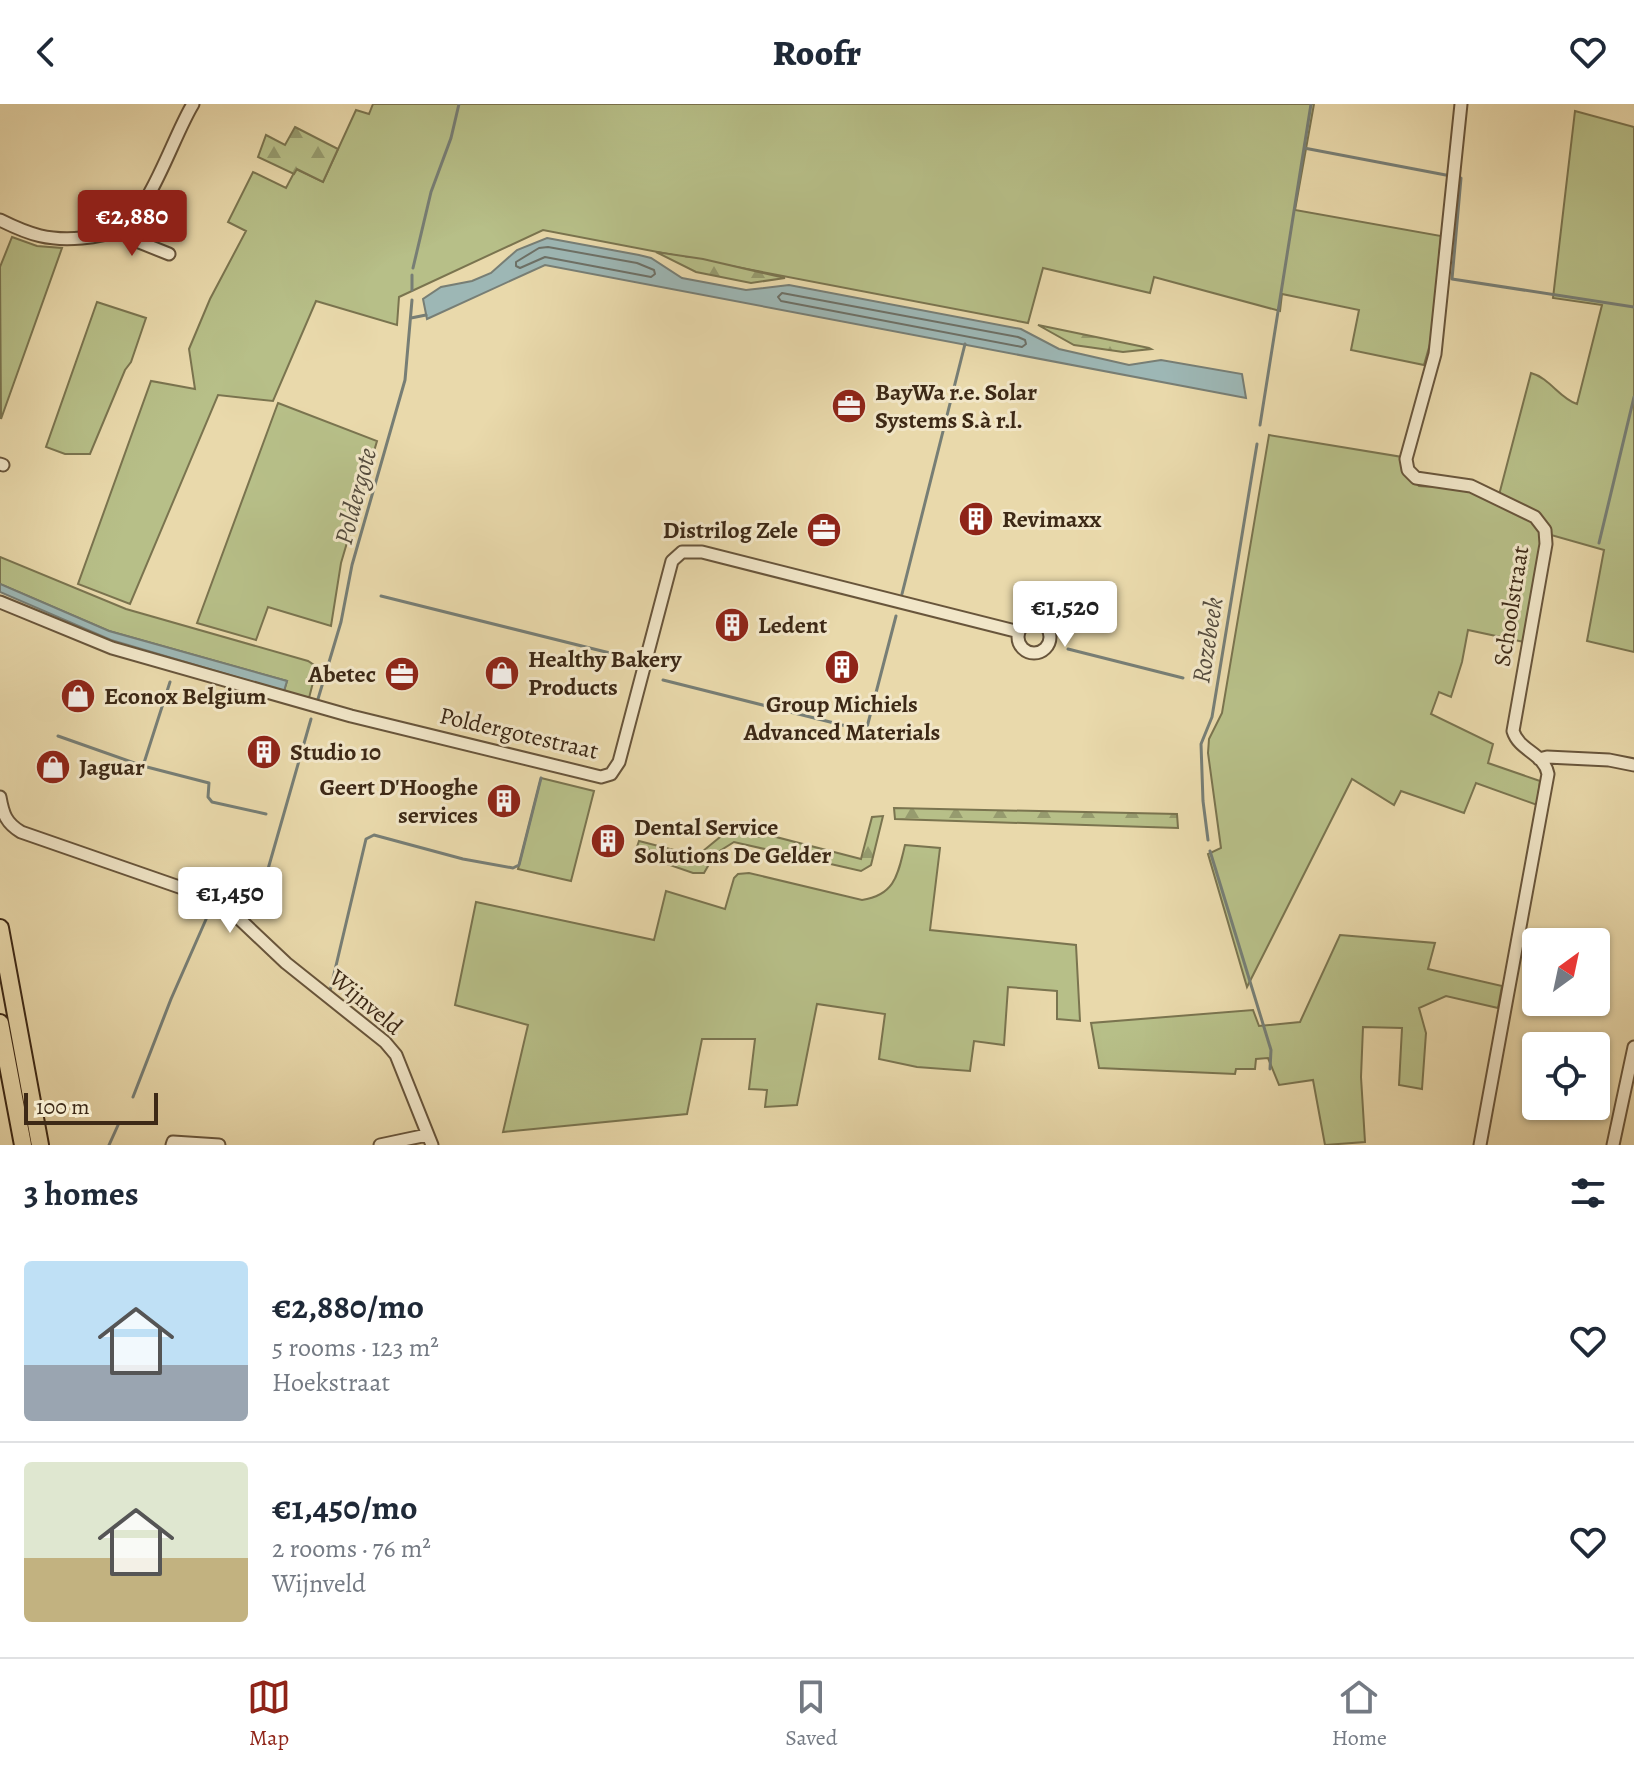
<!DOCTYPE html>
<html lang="en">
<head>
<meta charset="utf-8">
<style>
	body { margin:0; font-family:Alegreya,serif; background:#f6f6f7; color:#1f2937; height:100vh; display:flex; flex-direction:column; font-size:30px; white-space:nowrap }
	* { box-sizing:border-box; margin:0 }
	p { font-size:26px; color:#747a83 }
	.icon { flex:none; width:44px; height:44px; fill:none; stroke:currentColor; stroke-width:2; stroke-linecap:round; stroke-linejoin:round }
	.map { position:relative; height:1041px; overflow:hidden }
	.drawer { display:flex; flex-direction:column; background:#fff; flex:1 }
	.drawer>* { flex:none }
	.needle { width:52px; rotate:33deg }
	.buttons { position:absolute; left:1522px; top:824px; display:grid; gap:16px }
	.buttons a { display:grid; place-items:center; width:88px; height:88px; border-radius:8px; background:#fff; box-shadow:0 2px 6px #0004; font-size:40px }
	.scale { position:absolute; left:24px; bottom:20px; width:134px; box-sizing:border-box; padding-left:8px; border:4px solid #3d2916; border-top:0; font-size:22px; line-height:28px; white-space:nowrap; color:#3d2916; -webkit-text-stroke:6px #f1e6c8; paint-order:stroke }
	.price { position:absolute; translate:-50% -68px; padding:0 18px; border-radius:8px; background:#fff; color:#222; font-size:26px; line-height:52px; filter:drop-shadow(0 2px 4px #0008) }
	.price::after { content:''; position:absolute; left:50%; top:48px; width:24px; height:18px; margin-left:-12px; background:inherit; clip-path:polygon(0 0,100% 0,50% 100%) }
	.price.selected { background:#8f2418; color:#fff }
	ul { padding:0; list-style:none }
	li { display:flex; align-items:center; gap:24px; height:200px; padding:0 24px }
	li+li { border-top:2px solid #e0e1e3 }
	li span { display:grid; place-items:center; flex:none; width:224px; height:160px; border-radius:8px; color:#555 }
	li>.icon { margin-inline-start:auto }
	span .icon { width:96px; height:96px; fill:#fffc; stroke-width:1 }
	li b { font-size:34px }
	h2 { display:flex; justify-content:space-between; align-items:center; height:96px; padding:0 24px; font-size:34px }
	header { display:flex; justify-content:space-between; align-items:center; height:104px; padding:0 24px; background:#fff; font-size:36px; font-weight:800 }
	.tab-bar { display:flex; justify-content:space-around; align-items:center; height:112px; border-top:2px solid #e0e1e3; background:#fff; font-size:22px; color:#747a83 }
	.tab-bar a { display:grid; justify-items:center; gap:4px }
	.tab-bar .selected { color:#8f2418 }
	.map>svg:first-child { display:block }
	.grass { fill:#b7bf88; stroke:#7a744f; stroke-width:2 }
	.forest { fill:url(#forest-firs); stroke:#7a744f; stroke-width:2 }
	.water { fill:#9db7b5; stroke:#777e75; stroke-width:2 }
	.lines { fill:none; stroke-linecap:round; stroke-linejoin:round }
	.shore { stroke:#6d7066; stroke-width:2 }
	.stream { stroke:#777e75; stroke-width:3 }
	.minor-casing { stroke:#68553b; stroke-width:15 }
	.highway-casing { stroke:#3d2916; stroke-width:20 }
	.minor { stroke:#f1e6c8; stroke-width:11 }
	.highway { stroke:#e9d9ab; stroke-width:16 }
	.labels { text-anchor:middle; stroke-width:6; stroke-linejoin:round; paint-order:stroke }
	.poi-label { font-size:24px; font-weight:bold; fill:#3d2916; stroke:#f1e6c8; text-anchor:start }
	.street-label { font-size:24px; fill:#3d2916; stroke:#f1e6c8 }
	.water-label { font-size:26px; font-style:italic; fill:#554c3e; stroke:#f1e6c8 }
</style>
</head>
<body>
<header><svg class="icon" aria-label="back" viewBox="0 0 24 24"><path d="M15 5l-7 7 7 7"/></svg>Roofr<svg class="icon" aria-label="heart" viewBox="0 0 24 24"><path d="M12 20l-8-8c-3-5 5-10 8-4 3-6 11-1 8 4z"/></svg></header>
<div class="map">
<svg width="1634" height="1041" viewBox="0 0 1634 1041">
	<defs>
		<pattern id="forest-firs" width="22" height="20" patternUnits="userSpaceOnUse" patternTransform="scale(2)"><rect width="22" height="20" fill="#b7bf88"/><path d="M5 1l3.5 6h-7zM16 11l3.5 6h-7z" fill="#969b6e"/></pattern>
	</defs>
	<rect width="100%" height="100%" fill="#e9d9ab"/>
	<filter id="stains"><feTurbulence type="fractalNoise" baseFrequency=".0025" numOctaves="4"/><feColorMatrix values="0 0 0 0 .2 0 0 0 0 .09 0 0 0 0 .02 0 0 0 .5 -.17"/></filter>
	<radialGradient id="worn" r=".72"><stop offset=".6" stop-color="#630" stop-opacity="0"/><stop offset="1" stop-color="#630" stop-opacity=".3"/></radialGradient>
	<!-- grass -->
	<path class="grass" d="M373,0H1314L1295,106L1441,132L1432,233L1424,261L1351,246L1359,206L1282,190L1280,207L1154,173L1150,189L1043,164L1028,219L543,126L399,193L397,221L316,197L273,297L218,291L130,500L78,480L151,277L195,285L189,245L210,195L246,127L228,118L253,68L286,84L296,65L323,78L356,6L369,10Z
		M1575,7L1634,23V548L1587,537L1604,446L1551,431C1549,408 1517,400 1499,391L1531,269C1550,274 1559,294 1577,300L1602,201L1553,194Z
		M12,133L37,142L62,144L1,315L0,163Z
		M97,198L146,214L131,258L125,266L90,350H65L46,343Z
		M278,299L377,337L341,459L331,522L268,503L256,536L197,519Z
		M1269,331L1402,353L1406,370L1419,382C1430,383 1441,382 1452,383C1471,385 1521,406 1535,420C1540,424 1541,431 1541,438L1524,538L1468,526L1462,558L1451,593L1439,588L1431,610L1493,640L1488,659L1540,677L1537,701L1476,679L1464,709L1401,687L1394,701L1352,675L1247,883L1208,750L1221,744L1208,649L1209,635L1222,609Z
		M0,453L126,505L308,557L317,563L309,594L284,587L287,577L109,527L0,480Z
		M541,674L594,687L571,777L518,765Z
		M905,741L940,744L930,826L1076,841L1080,917L1057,915V887L1008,883L1004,941L974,937L970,967L917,963L879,955L885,910L817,900L797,1001L765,1003L767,986L749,985L755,935H702L687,1010L503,1028L528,921L455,901L476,798L654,836L666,787L725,805L734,774L738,770L749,769L862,796C896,791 898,769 905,741Z
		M1340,831L1435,839L1428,865L1502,882L1498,904L1446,892L1419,904L1426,929L1422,985L1399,981L1402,924L1363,923L1361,973L1365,1038L1325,1041L1313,976L1279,981L1268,954L1256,955L1255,965H1236L1235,970L1099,964L1091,919L1253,906L1259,922L1300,918Z"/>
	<!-- forest -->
	<path class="forest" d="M295,23L338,45L323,78L297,65L294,70L258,53L266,31L285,41Z
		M656,148L703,155L785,174L751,179L696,168Z
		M1038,221L1149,244L1151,245L1123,248L1074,241Z
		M894,704L1177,710L1178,724L895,715Z
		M883,712L871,761L861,767L734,738L715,750L704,769H693L635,749L639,737L697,752L725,729L745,725L861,755L872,713Z"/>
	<!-- water -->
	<path class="water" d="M547,134L639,151L651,154L682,174L746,186L789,181L1021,225L1059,245L1129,261L1161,256L1242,270L1246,294L545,161L427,215L423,195L441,183L472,177L491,169L517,146Z
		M0,480L109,527L287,577L284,587L111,536L0,488Z"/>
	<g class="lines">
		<!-- shore -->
		<path class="shore" d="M548,143L637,159L654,166L655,170L651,173L545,153L520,164L516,162V158L539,144Z
			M782,189L1018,233L1025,236L1026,240L1022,243L781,197L778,193Z"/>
		<!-- stream -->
		<path class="stream" d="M1304,44L1451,72
			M1459,74H1461L1452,175L1634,203
			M413,164L431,88L451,34L459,0
			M412,171V186
			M411,214L426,211
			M1260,321L1311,0
			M1599,439L1634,293
			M902,490L965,240
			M381,492L634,555
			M1068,545L1183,574
			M663,576L866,627L896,512
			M318,595L341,518L352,461L405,276L412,196
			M58,632L143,662L209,679L208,693L212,698L266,710
			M143,662L170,578
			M1208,736L1203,697L1201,640L1212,613L1257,340
			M1210,747L1271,946L1270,965
			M240,801L266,772L311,615
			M330,887L366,735L374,731L463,755L513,764L519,761L541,674
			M133,993L171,895L211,804
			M109,1041L119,1019"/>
		<!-- minor casing -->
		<g class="minor-casing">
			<path id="minor" d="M1461,0L1435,250L1406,355L1408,366L1416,374L1471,382L1535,413L1545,426L1546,440L1513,627C1519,647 1544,649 1548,670L1480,1041
				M0,116C30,131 49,137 82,134C95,133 107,131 118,126C150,110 173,32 193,0
				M121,125L129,134L169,150
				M0,360L3,361
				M0,498L112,544L351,612L601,673L611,670L619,658L672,457L682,448H702L1019,528
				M1018 533a16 16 0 1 1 32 0a16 16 0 1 1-32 0Z
				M1539,655L1547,653L1609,656L1634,661
				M0,693C3,710 6,719 21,728L208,793L230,806L286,859L385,938L396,951L432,1041
				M172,1041L173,1038L219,1041
				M380,1041L427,1031
				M1613,1041L1634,943"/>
		</g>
		<!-- highway casing -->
		<g class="highway-casing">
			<path id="highway" d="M0,824L40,1041
				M0,919L23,1041"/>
		</g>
		<!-- minor -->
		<use href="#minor" class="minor"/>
		<!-- highway -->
		<use href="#highway" class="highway"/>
	</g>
	<!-- icons -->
	<defs>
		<g id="office-disc" transform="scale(1.8)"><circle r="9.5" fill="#8f2418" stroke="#f1e6c8"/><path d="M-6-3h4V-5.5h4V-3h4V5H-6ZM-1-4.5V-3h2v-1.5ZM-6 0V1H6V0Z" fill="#fff"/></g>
		<g id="building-disc" transform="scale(1.8)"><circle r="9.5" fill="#8f2418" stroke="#f1e6c8"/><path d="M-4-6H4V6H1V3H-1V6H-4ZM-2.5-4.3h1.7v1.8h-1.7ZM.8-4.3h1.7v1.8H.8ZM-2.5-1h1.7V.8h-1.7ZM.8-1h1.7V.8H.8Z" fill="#fff"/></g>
		<g id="shop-disc" transform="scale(1.8)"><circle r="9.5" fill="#8f2418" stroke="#f1e6c8"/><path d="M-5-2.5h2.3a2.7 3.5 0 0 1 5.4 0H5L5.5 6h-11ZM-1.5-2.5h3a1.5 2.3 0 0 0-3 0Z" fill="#fff"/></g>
	</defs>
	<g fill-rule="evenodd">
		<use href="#office-disc" x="849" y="302"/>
		<use href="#building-disc" x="976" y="415"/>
		<use href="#office-disc" x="824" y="426"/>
		<use href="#building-disc" x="732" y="521"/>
		<use href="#building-disc" x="842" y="563"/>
		<use href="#shop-disc" x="502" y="569"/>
		<use href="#office-disc" x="402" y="570"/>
		<use href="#shop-disc" x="78" y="592"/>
		<use href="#building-disc" x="264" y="648"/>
		<use href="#shop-disc" x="53" y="663"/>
		<use href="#building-disc" x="504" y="697"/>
		<use href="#building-disc" x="608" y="737"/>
	</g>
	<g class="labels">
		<!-- poi labels -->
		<g class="poi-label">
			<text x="875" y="296">BayWa r.e. Solar<tspan x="875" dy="28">Systems S.à r.l.</tspan></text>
			<text x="1002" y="423">Revimaxx</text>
			<text x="798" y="434" text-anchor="end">Distrilog Zele</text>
			<text x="758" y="529">Ledent</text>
			<text x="528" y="563">Healthy Bakery<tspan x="528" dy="28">Products</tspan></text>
			<text x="376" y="578" text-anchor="end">Abetec</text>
			<text x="104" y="600">Econox Belgium</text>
			<text x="842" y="608" text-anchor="middle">Group Michiels<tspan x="842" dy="28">Advanced Materials</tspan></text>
			<text x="290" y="656">Studio 10</text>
			<text x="79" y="671">Jaguar</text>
			<text x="478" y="691" text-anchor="end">Geert D'Hooghe<tspan x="478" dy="28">services</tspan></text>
			<text x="634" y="731">Dental Service<tspan x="634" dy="28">Solutions De Gelder</tspan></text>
		</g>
		<!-- street labels -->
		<g class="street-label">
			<text transform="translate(1511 502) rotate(-81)" y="8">Schoolstraat</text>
			<text transform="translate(519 629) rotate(13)" y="8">Poldergotestraat</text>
			<text transform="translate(366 898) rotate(40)" y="8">Wijnveld</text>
		</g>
		<!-- water labels -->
		<g class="water-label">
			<text transform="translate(355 392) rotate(-75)" y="9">Poldergote</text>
			<text transform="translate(1207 536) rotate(-81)" y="9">Rozebeek</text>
		</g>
	</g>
	<rect width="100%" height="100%" filter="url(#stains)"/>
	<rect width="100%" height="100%" fill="url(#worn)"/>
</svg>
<div class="buttons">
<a><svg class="needle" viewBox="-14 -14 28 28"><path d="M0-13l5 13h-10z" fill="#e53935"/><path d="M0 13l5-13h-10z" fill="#747a83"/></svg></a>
<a><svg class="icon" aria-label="locate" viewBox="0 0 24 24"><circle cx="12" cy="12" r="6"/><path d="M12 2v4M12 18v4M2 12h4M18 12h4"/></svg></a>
</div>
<div class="scale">100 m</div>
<b class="price selected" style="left:132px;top:154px">€2,880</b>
<b class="price" style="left:1065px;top:545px">€1,520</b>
<b class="price" style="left:230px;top:831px">€1,450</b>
</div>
<section class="drawer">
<h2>3 homes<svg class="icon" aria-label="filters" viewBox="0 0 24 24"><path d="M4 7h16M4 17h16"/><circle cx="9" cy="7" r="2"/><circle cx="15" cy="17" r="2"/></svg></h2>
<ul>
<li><span style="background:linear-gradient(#bfe0f5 65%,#9aa5b1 0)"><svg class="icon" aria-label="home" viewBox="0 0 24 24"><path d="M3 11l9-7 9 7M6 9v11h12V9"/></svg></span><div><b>€2,880/mo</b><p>5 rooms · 123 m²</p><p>Hoekstraat</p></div><svg class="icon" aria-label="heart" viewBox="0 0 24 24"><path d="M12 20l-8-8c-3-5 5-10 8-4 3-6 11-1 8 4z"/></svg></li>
<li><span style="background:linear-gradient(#dfe7d0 60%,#c2b280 0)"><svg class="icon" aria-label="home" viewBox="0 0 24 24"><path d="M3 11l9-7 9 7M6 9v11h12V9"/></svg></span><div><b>€1,450/mo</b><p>2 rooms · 76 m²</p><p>Wijnveld</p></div><svg class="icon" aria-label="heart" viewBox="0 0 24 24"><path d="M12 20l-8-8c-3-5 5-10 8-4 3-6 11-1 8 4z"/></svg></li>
</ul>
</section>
<nav class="tab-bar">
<a class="selected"><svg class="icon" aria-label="map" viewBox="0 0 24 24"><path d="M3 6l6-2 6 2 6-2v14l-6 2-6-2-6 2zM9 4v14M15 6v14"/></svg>Map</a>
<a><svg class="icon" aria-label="saved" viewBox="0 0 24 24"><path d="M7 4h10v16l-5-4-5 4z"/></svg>Saved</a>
<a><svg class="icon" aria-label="home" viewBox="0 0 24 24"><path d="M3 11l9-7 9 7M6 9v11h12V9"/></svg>Home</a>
</nav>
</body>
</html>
